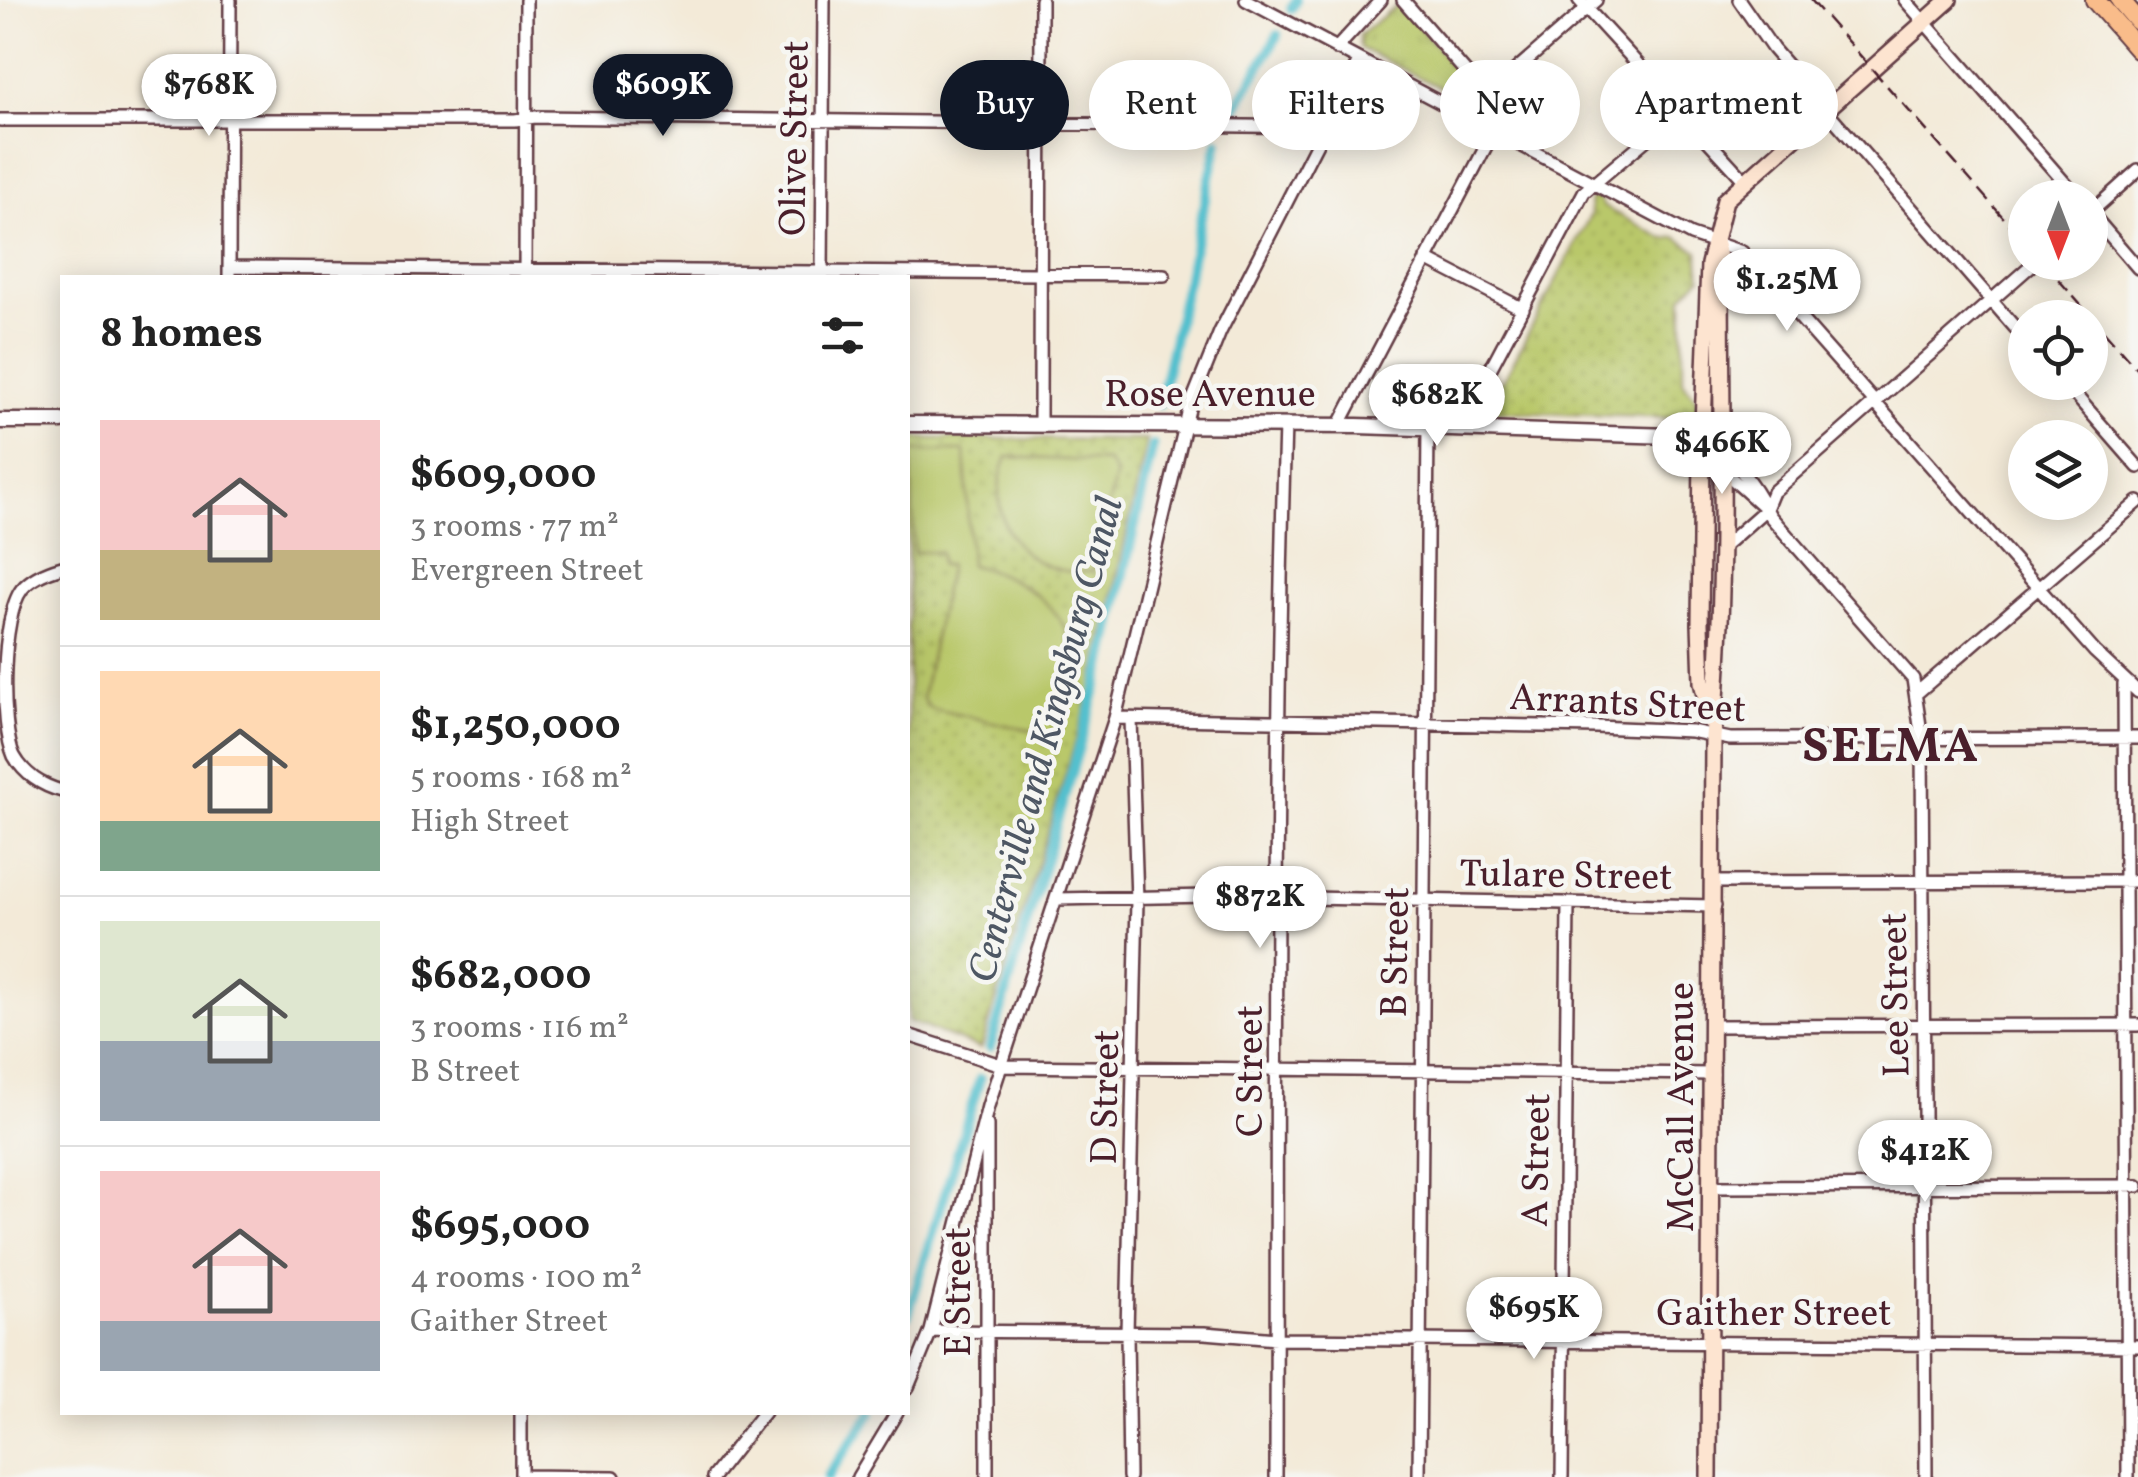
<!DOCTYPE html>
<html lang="en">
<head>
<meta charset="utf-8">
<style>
	body { margin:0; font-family:Vollkorn,serif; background:#f2f2f2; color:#222; height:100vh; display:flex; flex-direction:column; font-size:38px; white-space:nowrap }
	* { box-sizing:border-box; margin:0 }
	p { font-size:32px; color:#767676 }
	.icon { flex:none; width:55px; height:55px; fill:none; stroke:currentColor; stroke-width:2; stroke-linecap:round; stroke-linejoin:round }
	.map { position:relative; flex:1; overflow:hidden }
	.drawer { position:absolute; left:60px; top:275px; width:850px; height:1140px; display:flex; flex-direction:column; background:#fff; border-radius:0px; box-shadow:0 5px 25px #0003 }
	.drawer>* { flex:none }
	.guide { position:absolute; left:940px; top:60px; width:950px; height:90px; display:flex; gap:20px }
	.needle { width:65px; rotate:180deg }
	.controls { position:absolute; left:2008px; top:180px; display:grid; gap:20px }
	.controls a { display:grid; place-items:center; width:100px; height:100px; border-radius:50%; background:#fff; box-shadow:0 5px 25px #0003; font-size:50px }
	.price { position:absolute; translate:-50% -85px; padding:0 22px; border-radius:35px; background:#fff; color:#222; font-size:32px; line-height:65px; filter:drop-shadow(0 2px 5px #0008) }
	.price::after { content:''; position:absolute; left:50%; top:60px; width:30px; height:22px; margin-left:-15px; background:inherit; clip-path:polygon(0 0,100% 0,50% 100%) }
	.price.current { background:#111827; color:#fff }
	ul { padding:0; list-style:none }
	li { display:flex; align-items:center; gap:30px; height:250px; padding:0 40px }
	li+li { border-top:2px solid #e0e0e0 }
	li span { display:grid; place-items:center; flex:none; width:280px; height:200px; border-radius:0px; color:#555 }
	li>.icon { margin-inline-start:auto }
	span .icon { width:120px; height:120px; fill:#fffc; stroke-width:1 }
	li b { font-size:42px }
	h2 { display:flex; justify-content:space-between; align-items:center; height:120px; padding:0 40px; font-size:42px }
	.tag { padding:0 35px; border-radius:45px; background:#fff; box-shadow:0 5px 25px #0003; font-size:35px; line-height:90px }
	.tag.current { background:#111827; color:#fff }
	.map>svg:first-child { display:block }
	.grass { fill:url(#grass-tufts); stroke:#82744a; stroke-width:2.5 }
	.park { fill:url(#park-dots); stroke:#82744a; stroke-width:2.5 }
	.garden { fill:#b9c86a; stroke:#82744a; stroke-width:2.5 }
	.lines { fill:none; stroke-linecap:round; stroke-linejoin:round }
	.canal { stroke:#54c0ce; stroke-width:10 }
	.minor-casing { stroke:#633d45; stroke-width:16 }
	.tertiary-casing { stroke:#633d45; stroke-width:19 }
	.secondary-casing { stroke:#633d45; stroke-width:20 }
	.primary-casing { stroke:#633d45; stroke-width:22 }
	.minor { stroke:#fff; stroke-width:11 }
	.tertiary { stroke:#fff; stroke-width:14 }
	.secondary { stroke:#fde4d0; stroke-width:15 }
	.primary { stroke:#f9bc8a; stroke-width:18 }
	.rail { stroke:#4a1f2b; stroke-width:2.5; stroke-dasharray:15 8; stroke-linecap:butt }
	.labels { text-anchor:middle; stroke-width:9; stroke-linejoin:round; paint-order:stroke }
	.street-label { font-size:38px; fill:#4a1f2b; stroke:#f6f6f2 }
	.water-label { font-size:40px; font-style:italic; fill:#4e5764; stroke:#f6f6f2 }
	.district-label { font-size:48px; font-weight:bold; letter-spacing:2.5px; fill:#4a1f2b; stroke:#f6f6f2 }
</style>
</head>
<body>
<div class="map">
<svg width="2138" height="1477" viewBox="0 0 2138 1477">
	<defs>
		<pattern id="grass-tufts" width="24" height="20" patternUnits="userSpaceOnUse" patternTransform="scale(2.5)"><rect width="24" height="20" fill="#b9c86a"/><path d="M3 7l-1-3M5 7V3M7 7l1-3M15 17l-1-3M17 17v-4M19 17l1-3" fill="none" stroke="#a1ab5c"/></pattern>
		<pattern id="park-dots" width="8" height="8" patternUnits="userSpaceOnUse" patternTransform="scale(2.5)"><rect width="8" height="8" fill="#b9c86a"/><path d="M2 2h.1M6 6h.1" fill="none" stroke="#a1ab5c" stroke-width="1.8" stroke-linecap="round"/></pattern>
	</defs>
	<rect width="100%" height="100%" fill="#f6f6f2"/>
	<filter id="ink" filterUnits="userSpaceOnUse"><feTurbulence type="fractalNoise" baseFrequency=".01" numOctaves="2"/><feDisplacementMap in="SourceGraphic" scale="20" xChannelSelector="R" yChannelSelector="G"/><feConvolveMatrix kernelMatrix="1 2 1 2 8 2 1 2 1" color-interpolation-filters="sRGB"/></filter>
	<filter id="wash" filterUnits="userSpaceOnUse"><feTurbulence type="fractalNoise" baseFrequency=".0048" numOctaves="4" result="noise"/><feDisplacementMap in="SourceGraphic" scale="40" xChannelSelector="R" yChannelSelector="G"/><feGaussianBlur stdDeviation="2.25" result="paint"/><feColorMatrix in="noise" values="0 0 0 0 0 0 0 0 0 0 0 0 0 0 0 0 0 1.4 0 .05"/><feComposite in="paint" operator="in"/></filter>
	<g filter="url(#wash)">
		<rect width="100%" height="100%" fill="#f3ead8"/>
		<!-- grass -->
		<path class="grass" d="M1399,4L1472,88L1467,101L1360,48L1359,35Z"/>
		<!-- park -->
		<path class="park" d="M1598,197L1604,207L1665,239L1676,237L1698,251L1701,277L1683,296V380L1697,400L1698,413L1693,419L1486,411L1484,403L1493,384L1503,381L1591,214L1590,199Z
			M908,438L1147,440L1093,685L981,1049L908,1021Z"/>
		<!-- garden -->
		<path class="garden" d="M911,451H965L970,565C1013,575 1073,606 1071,659C1070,683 1058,712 1052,735L929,708L922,698L949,565H941L940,552H914Z
			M1007,457L1108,462L1116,474L1093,571C1025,580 980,520 1007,457Z"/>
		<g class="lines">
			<!-- canal -->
			<path class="canal" d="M1291,9L1296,0
				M1233,113L1278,35
				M1159,404L1218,142
				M990,1048L1103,666L1153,446
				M908,1315L980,1079
				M827,1477L873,1412"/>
		</g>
	</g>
	<g filter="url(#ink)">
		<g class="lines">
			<!-- minor casing -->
			<g class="minor-casing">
				<path id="minor" d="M1246,0L1691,235L1742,252L2095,652L2138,692
					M1403,0L1517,131L1518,144
					M1579,0L1745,181
					M1739,0L1773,49L2025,339
					M1905,0L2078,198
					M1336,49L1381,0
					M0,120H515L535,117L1326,127
					M1473,121L1487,95L1596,0
					M2090,212L2138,268
					M2090,213L2138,170
					M1426,259L1523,309
					M229,267L1164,275
					M822,276L824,0
					M229,278L230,0
					M525,278L526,0
					M2064,382L2138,467
					M1040,425L1041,0
					M1339,426L1494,131
					M1467,428L1468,411L1584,192L1679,112
					M1703,437C1734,456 1754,484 1770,516L1913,679L1922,739L1926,1477
					M1702,452L1766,509
					M1723,547L1766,509L1773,492L2035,262
					M62,567C48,571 32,577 22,589C1,616 0,726 14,756C24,774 42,786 62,791
					M2124,684L2128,1477
					M1918,692L2138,502
					M1115,718L1596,727L1691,731L1730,739L2138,738
					M1714,882L2138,881
					M1057,899L1210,896L1715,906
					M1713,1026L2138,1025
					M908,1035L1004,1066L1713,1074
					M1712,1187L2138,1186
					M931,1331L1205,1333L1276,1339L2138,1346
					M908,1387L931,1331L988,1106L1115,718L1189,409L1220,332L1359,61
					M521,1476L614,1477
					M521,1477V1412
					M713,1477L764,1412
					M858,1477L897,1412
					M987,1477V1125
					M1129,1477L1127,1333L1137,900L1131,719
					M1276,1477C1277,1127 1274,776 1285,425
					M1419,1477L1428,427
					M1562,1477L1568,904"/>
			</g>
			<!-- tertiary casing -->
			<g class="tertiary-casing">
				<path id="tertiary" d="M0,421H62
					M908,424L1357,426L1703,437"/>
			</g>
			<!-- secondary casing -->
			<g class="secondary-casing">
				<path id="secondary" d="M1711,722L1702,682L1700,624L1702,452L1709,264L1725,200L1949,0
					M1709,1477L1713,737C1727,580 1721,422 1721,265L1715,241"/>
			</g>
			<!-- primary casing -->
			<g class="primary-casing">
				<path id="primary" d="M2095,0L2138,49
					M2120,0L2138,21"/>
			</g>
			<!-- minor -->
			<use href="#minor" class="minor"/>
			<!-- tertiary -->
			<use href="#tertiary" class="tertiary"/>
			<!-- secondary -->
			<use href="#secondary" class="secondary"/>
			<!-- primary -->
			<use href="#primary" class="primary"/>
			<!-- rail -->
			<path class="rail" d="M1811,0L2025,242
				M2043,262L2138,370"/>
		</g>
	</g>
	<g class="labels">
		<!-- street labels -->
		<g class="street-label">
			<text transform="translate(793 138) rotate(-89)" y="13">Olive Street</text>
			<text x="1210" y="406">Rose Avenue</text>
			<text transform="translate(1628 702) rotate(3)" y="13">Arrants Street</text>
			<text transform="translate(1566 874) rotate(1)" y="13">Tulare Street</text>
			<text transform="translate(1394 952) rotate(-89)" y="13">B Street</text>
			<text transform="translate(1894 995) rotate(-91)" y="13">Lee Street</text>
			<text transform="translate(1249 1071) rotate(-90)" y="13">C Street</text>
			<text transform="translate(1104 1097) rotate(-89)" y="13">D Street</text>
			<text transform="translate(1680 1107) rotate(-90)" y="13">McCall Avenue</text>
			<text transform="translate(1535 1160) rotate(-89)" y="13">A Street</text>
			<text transform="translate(957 1292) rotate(-90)" y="13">E Street</text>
			<text x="1774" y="1325">Gaither Street</text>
		</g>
		<!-- water labels -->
		<g class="water-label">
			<text transform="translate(1044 739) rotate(-75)" y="14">Centerville and Kingsburg Canal</text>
		</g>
		<!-- district labels -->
		<g class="district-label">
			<text x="1891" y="761">SELMA</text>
		</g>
	</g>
</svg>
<div class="controls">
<a><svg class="needle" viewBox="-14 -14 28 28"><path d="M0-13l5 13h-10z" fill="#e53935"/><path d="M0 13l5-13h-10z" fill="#767676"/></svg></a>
<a><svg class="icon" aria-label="locate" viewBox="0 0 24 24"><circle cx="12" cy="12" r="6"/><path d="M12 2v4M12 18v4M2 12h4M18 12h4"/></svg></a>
<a><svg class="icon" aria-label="layers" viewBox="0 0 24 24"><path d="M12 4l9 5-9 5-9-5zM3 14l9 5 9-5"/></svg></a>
</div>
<b class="price" style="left:209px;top:139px">$768K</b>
<b class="price current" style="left:663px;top:139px">$609K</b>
<b class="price" style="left:1787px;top:334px">$1.25M</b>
<b class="price" style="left:1437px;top:449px">$682K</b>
<b class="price" style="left:1722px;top:497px">$466K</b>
<b class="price" style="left:1260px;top:951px">$872K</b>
<b class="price" style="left:1925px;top:1205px">$412K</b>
<b class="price" style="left:1534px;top:1362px">$695K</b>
<div class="guide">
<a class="tag current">Buy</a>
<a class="tag">Rent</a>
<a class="tag">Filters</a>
<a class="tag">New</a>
<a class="tag">Apartment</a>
</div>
<section class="drawer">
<h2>8 homes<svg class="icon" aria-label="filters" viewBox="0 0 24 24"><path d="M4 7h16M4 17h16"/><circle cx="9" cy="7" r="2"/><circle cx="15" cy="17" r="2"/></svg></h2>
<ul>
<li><span style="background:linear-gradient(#f6c9c9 65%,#c2b280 0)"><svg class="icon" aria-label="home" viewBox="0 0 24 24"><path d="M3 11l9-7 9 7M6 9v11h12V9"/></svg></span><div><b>$609,000</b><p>3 rooms · 77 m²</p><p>Evergreen Street</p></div></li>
<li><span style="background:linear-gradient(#ffd9b3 75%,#7fa58c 0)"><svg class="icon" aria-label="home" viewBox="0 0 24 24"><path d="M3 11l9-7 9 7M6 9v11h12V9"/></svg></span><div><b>$1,250,000</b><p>5 rooms · 168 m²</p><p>High Street</p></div></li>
<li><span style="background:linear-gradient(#dfe7d0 60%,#9aa5b1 0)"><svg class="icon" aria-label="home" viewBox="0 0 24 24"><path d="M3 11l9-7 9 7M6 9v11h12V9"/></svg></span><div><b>$682,000</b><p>3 rooms · 116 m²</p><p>B Street</p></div></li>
<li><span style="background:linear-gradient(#f6c9c9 75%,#9aa5b1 0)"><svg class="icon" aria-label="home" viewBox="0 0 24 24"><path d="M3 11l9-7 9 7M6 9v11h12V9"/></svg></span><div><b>$695,000</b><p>4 rooms · 100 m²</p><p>Gaither Street</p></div></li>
</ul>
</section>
</div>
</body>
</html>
